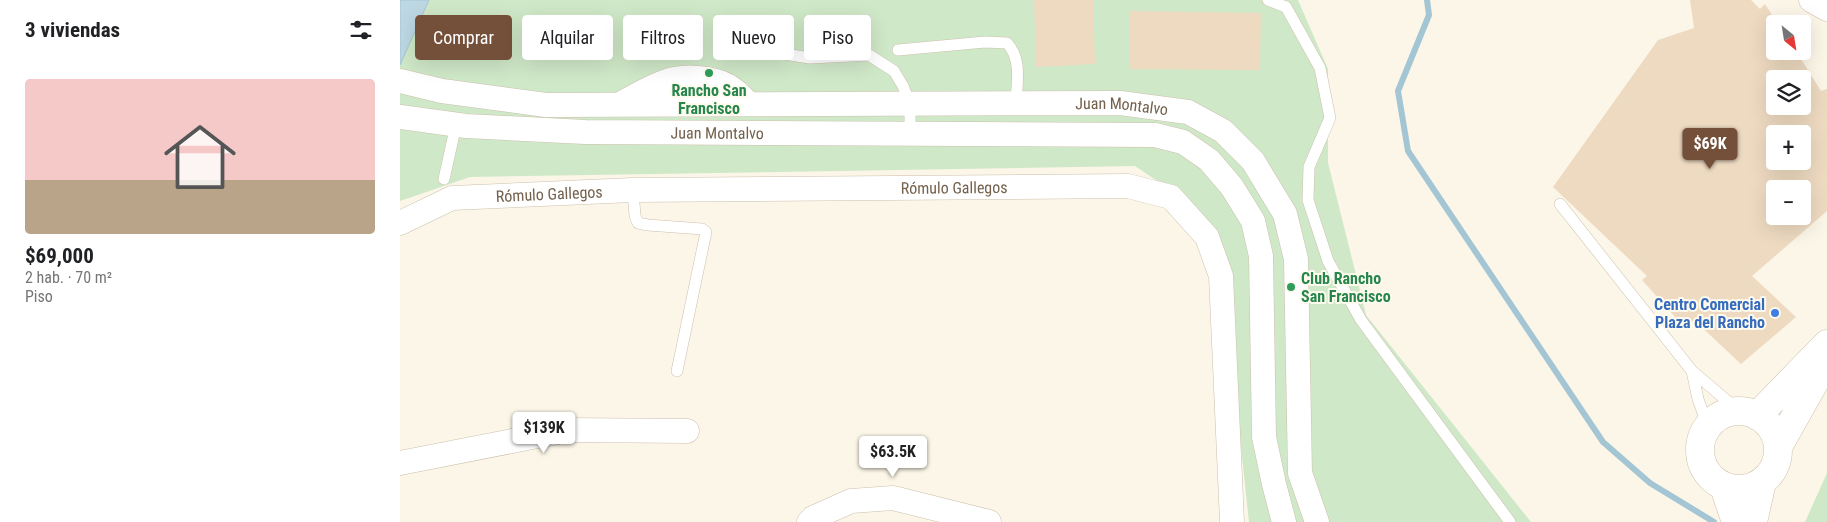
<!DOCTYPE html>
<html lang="es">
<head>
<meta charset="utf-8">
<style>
	body { margin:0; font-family:"Roboto Condensed",sans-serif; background:#f6f6f6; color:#202124; height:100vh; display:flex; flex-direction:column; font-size:19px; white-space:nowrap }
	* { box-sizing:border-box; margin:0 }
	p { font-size:16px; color:#757577 }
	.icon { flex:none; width:28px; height:28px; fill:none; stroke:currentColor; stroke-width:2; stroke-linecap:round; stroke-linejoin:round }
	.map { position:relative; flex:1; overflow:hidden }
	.sheet { display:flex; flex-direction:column; background:#fff; width:400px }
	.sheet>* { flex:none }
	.top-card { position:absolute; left:15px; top:15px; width:475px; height:45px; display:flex; gap:10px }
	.needle { width:32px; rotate:150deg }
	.tools { position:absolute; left:1366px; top:15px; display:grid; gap:10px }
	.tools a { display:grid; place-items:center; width:45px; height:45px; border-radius:5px; background:#fff; box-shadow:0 5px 20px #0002; font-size:25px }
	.price { position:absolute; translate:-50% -42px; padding:0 11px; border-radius:5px; background:#fff; color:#222; font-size:16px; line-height:32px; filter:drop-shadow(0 1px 2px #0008) }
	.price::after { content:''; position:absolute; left:50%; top:30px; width:15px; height:11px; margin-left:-8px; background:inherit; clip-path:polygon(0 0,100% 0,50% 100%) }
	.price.on { background:#744f3a; color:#fff }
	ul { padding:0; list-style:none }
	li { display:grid; align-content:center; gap:10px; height:265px; padding:0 25px }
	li+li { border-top:1px solid #e0e0e0 }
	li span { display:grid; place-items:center; height:155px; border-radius:5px; color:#555 }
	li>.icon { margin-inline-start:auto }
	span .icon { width:90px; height:90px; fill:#fffc; stroke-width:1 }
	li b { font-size:21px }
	h2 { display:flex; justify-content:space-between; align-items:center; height:60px; padding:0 25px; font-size:21px }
	.chip { padding:0 18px; border-radius:5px; background:#fff; box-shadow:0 5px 20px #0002; font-size:18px; line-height:45px }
	.chip.on { background:#744f3a; color:#fff }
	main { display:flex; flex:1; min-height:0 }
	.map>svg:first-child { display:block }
	.green { fill:#cfe8c7 }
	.water { fill:#bdd8e3; stroke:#a4c5d4 }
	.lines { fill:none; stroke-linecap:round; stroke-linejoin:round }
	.stream { stroke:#a4c5d4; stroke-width:6 }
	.building { fill:#eedac1; fill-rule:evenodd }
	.lane-casing { stroke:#ccc0ae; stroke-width:12 }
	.street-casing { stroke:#ccc0ae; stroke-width:25 }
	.secondary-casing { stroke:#cec1ac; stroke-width:29 }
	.lane { stroke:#fff; stroke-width:11 }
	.street { stroke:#fff; stroke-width:24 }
	.secondary { stroke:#fff; stroke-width:28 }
	.leisure-dot { fill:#2e9e5b; stroke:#fefaee; stroke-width:2 }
	.shop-dot { fill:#3f7fe0; stroke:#fefaee; stroke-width:2 }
	.labels { text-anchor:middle; stroke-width:4; stroke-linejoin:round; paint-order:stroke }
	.leisure-label { font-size:16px; font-weight:bold; fill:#27864d; stroke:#fefaee }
	.street-label { font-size:16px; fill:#73614d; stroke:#fefaee }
	.shop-label { font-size:16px; font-weight:bold; fill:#366cbe; stroke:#fefaee; text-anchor:end }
</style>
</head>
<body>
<main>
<section class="sheet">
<h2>3 viviendas<svg class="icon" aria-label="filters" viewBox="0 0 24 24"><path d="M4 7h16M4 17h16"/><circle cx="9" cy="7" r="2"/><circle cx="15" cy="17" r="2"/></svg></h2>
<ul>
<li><span style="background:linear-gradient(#f6c9c9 65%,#b9a48a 0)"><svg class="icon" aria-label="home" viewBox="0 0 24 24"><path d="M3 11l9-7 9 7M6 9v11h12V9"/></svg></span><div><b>$69,000</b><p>2 hab. · 70 m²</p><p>Piso</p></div></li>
</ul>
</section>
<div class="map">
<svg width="1427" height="522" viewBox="0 0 1427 522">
	<rect width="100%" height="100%" fill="#fbf6e7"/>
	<!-- green -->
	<path class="green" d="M0,0H898L928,69V163L966,315L1131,522H849L821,260L796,207L735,166L70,177L0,201Z
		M1427,473V522H1405Z"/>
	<!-- water -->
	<path class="water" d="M0,0H29L0,65Z"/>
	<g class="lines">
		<!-- stream -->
		<path class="stream" d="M1027,0L1029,15L998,91L1008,151L1203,442L1250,483L1314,522"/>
	</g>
	<!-- building -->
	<path class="building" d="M634,0H693L695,64L636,67Z
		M1290,0H1351L1360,9L1365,4L1378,24H1375V51H1396L1421,91L1427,89V211L1352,276L1396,317L1341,364L1294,320L1285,328L1242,280L1247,276L1153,187L1258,40L1294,28ZM1375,79H1402V106H1375ZM1375,134H1402V161H1375ZM1375,189H1402V216H1375Z
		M730,11L861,13L860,70L730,69Z"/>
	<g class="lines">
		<!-- lane casing -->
		<g class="lane-casing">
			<path id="lane" d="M868,0L886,7L920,68L930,118L909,167L908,200L928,261L961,320L1110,522
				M364,45L378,53L410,58L469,55L494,71L503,86L510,104V134
				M498,50L585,42L607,43C622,59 617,83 616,103
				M44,179L56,125
				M233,190L235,216L238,223L248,225L302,229L306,232L277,371
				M1160,204L1292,371L1339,411
				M1292,371L1298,399L1308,427"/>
		</g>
		<!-- street casing -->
		<g class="street-casing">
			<g id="street">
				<path d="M1411,0L1427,9"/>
				<path id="s1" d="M0,81L42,91L146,105L720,103L788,112L823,131L853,161L885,214L896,259L900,473L917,522"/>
				<path d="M222,103C235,96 250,87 264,82C281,76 304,76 322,83C333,87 341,96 349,104"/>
				<path id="s2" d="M0,117L66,126L185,132L755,135L783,142L809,160L832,187L853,221L861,256L864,437L874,484L884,522"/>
				<path id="s3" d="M0,223L52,198L233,190L728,186L771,197L807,237L821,276L832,522"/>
				<path d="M0,463L168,430L287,431"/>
				<path d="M409,522L413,518L451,501L493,498L589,522"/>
			</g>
		</g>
		<!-- secondary casing -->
		<g class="secondary-casing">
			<path id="secondary" d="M1300 450a39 39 0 1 1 78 0a39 39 0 1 1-78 0Z
				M1357,416L1427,344
				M1378,447L1427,360
				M1324,487L1336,522
				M1353,522L1362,482"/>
		</g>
		<!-- lane -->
		<use href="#lane" class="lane"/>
		<!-- street -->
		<use href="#street" class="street"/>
		<!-- secondary -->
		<use href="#secondary" class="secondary"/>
	</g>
	<!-- markers -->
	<g class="leisure-dot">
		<circle cx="309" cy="73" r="5"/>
		<circle cx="891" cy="287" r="5"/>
	</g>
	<circle class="shop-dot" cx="1375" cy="313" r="5"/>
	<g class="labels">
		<!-- leisure labels -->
		<g class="leisure-label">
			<text x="309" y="96">Rancho San<tspan x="309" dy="18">Francisco</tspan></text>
			<text x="901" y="284" text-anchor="start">Club Rancho<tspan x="901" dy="18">San Francisco</tspan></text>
		</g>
		<!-- street labels -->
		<g class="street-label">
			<text dy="6" stroke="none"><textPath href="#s1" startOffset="724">Juan Montalvo</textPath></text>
			<text dy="6" stroke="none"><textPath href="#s2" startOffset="318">Juan Montalvo</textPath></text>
			<text dy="6" stroke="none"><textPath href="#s3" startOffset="560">Rómulo Gallegos</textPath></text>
			<text dy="6" stroke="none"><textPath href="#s3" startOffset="155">Rómulo Gallegos</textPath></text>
		</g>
		<!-- shop labels -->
		<g class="shop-label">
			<text x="1365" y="310">Centro Comercial<tspan x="1365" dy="18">Plaza del Rancho</tspan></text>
		</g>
	</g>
</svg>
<div class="tools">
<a><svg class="needle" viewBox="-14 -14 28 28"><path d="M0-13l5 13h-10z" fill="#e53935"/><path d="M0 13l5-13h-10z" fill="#757577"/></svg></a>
<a><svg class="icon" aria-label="layers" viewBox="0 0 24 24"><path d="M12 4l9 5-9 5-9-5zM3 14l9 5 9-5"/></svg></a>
<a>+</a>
<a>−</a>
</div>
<b class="price on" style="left:1310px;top:170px">$69K</b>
<b class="price" style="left:144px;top:454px">$139K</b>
<b class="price" style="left:493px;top:478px">$63.5K</b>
<div class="top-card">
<a class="chip on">Comprar</a>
<a class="chip">Alquilar</a>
<a class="chip">Filtros</a>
<a class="chip">Nuevo</a>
<a class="chip">Piso</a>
</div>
</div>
</main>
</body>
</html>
